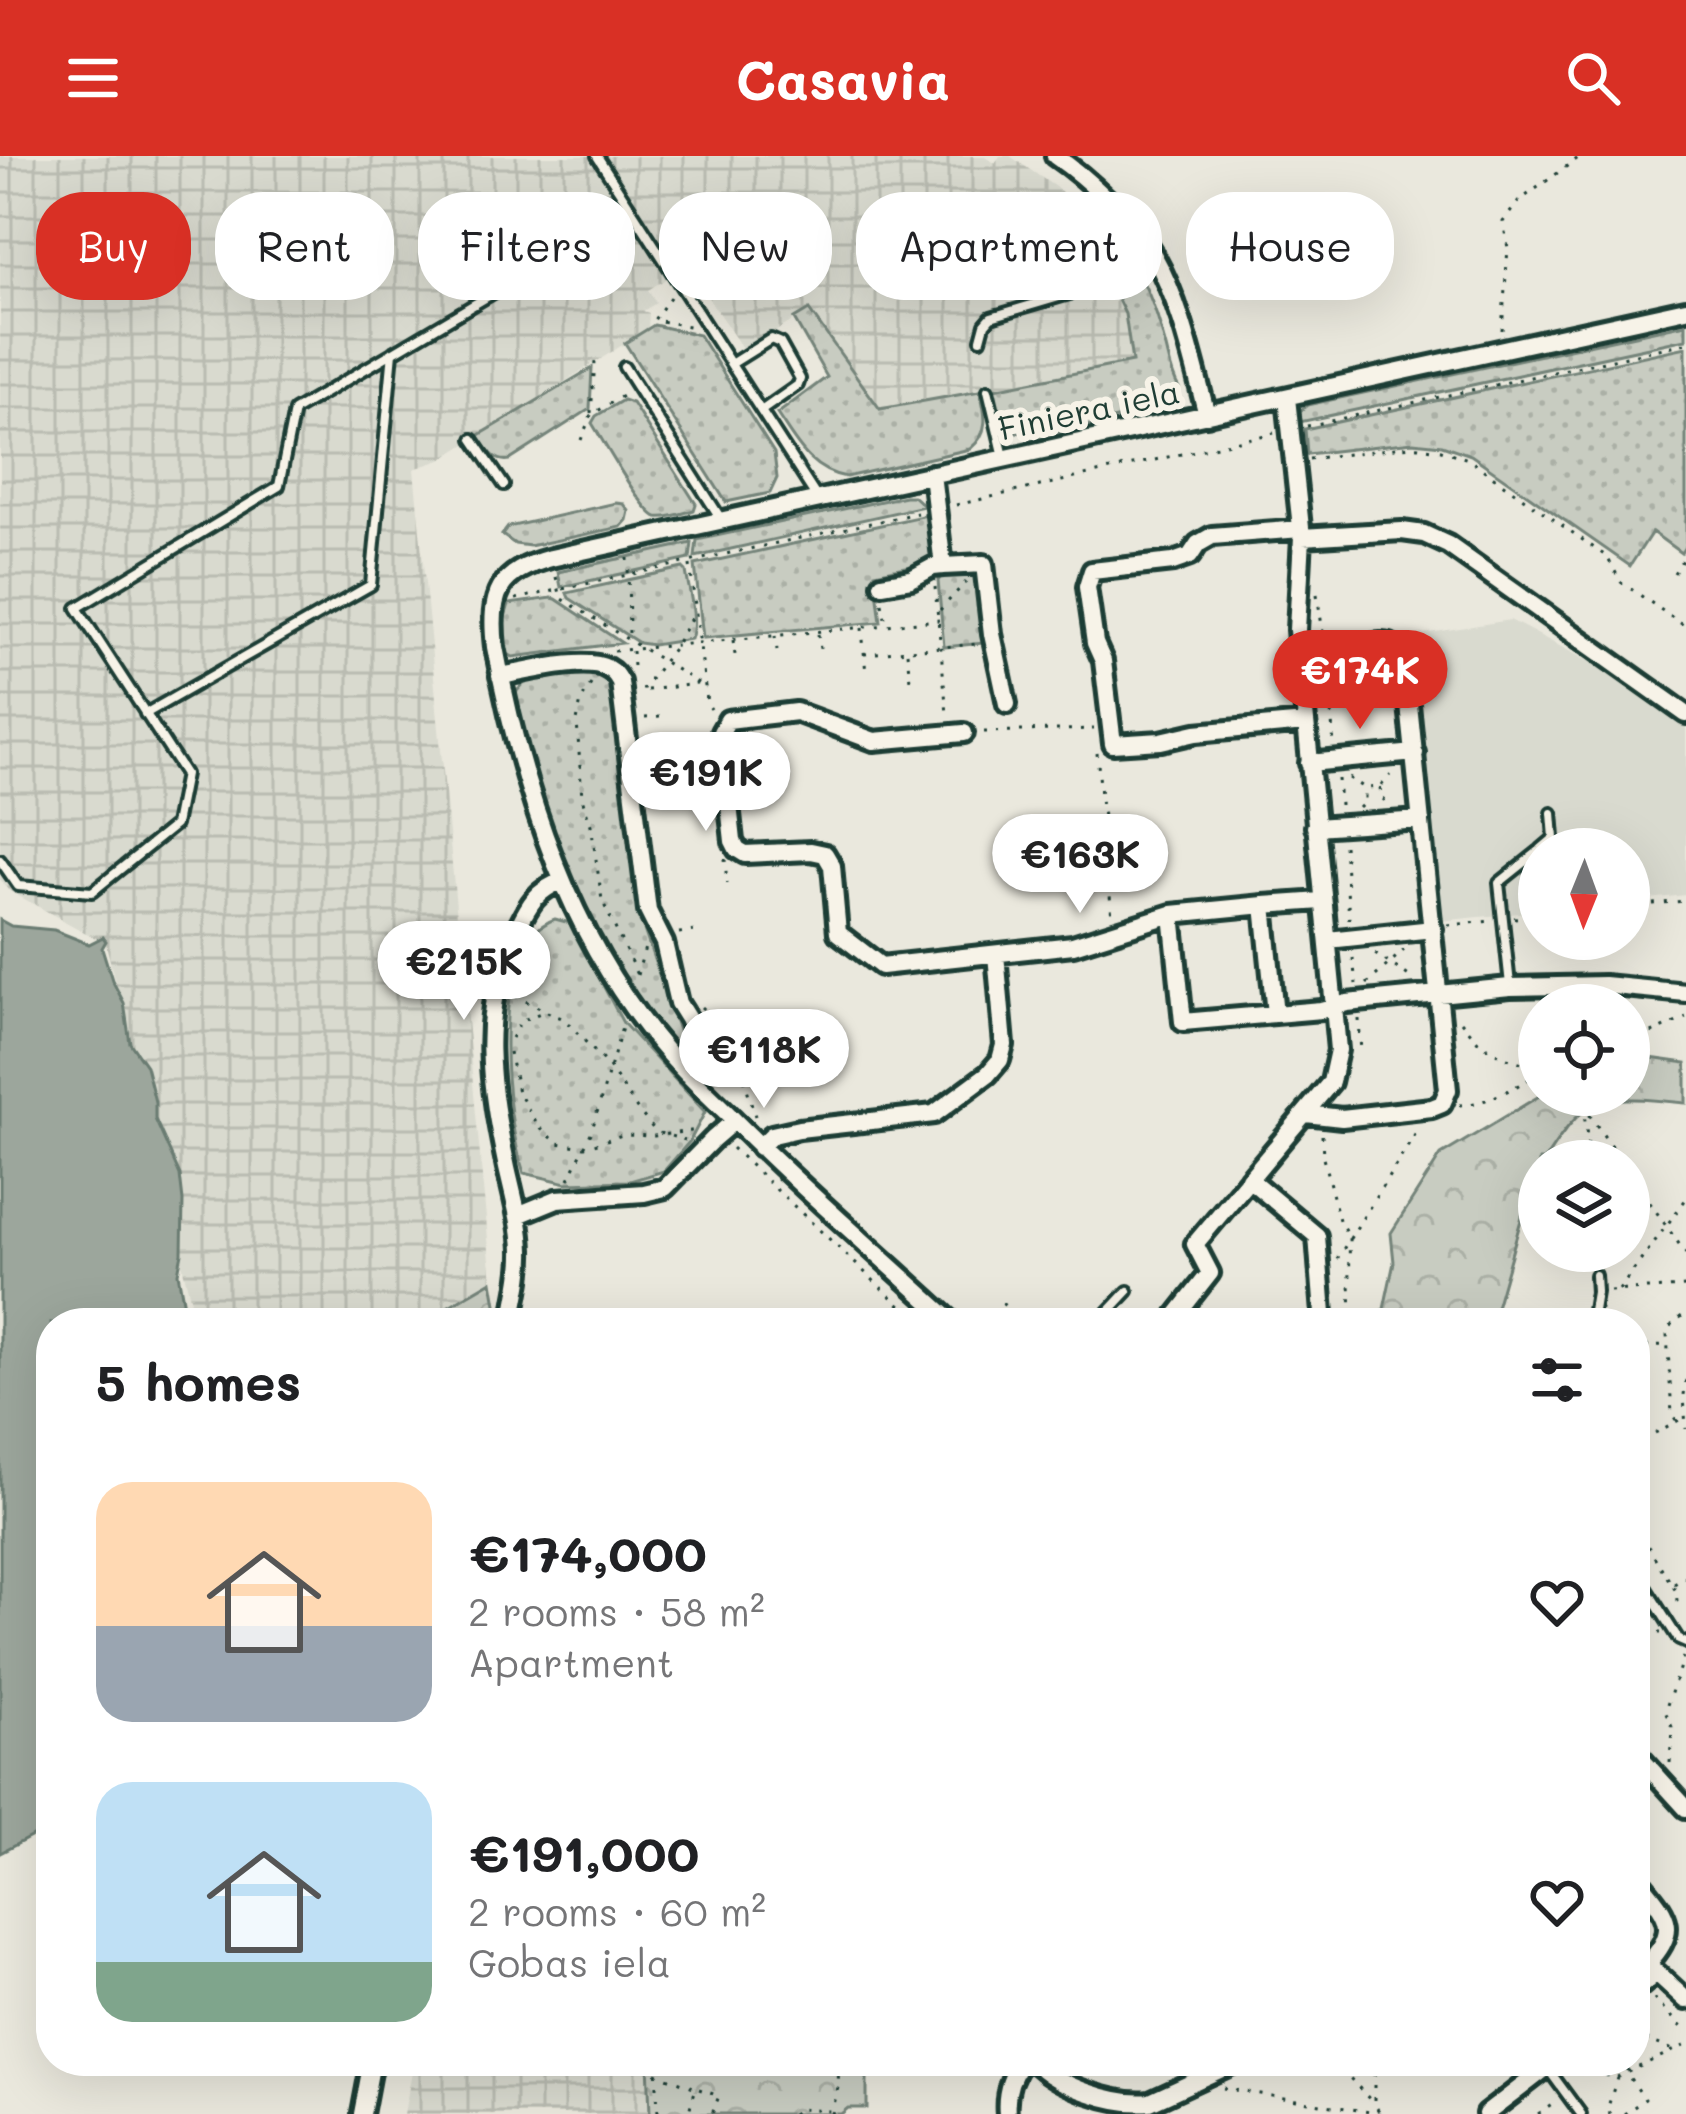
<!DOCTYPE html>
<html lang="en">
<head>
<meta charset="utf-8">
<style>
	body { margin:0; font-family:Mali,sans-serif; background:#f2f2f2; color:#202124; height:100vh; display:flex; flex-direction:column; font-size:45px; white-space:nowrap }
	* { box-sizing:border-box; margin:0 }
	p { font-size:39px; color:#757577 }
	.icon { flex:none; width:66px; height:66px; fill:none; stroke:currentColor; stroke-width:2; stroke-linecap:round; stroke-linejoin:round }
	.map { position:relative; flex:1; overflow:hidden }
	.details { position:absolute; left:36px; top:1152px; width:1614px; height:768px; display:flex; flex-direction:column; background:#fff; border-radius:48px; box-shadow:0 12px 48px #0002 }
	.details>* { flex:none }
	.top-card { position:absolute; left:36px; top:36px; width:1614px; height:108px; display:flex; gap:24px }
	.needle { width:78px; rotate:181deg }
	.fabs { position:absolute; left:1518px; top:672px; display:grid; gap:24px }
	.fabs a { display:grid; place-items:center; width:132px; height:132px; border-radius:50%; background:#fff; box-shadow:0 12px 48px #0002; font-size:60px }
	.price { position:absolute; translate:-50% -102px; padding:0 27px; border-radius:42px; background:#fff; color:#222; font-size:39px; line-height:78px; filter:drop-shadow(0 3px 6px #0008) }
	.price::after { content:''; position:absolute; left:50%; top:72px; width:36px; height:27px; margin-left:-18px; background:inherit; clip-path:polygon(0 0,100% 0,50% 100%) }
	.price.active { background:#d93025; color:#fff }
	ul { padding:0; list-style:none }
	li { display:flex; align-items:center; gap:36px; height:300px; padding:0 60px }
	li span { display:grid; place-items:center; flex:none; width:336px; height:240px; border-radius:36px; color:#555 }
	li>.icon { margin-inline-start:auto }
	span .icon { width:144px; height:144px; fill:#fffc; stroke-width:1 }
	li b { font-size:51px }
	h2 { display:flex; justify-content:space-between; align-items:center; height:144px; padding:0 60px; font-size:51px }
	.chip { padding:0 42px; border-radius:48px; background:#fff; box-shadow:0 12px 48px #0002; font-size:42px; line-height:108px }
	.chip.active { background:#d93025; color:#fff }
	header { display:flex; justify-content:space-between; align-items:center; height:156px; padding:0 60px; background:#d93025; color:#fff; font-size:54px; font-weight:700 }
	.map>svg:first-child { display:block }
	.built { fill:#d9dacf }
	.industrial { fill:url(#industrial-grid) }
	.grass { fill:url(#grass-dots); stroke:#74847a; stroke-width:3 }
	.forest { fill:url(#forest-crowns); stroke:#74847a; stroke-width:3 }
	.water { fill:#9ca69c; stroke:#6a7c72; stroke-width:3 }
	.lines { fill:none; stroke-linecap:round; stroke-linejoin:round }
	.service-casing { stroke:#1f3d34; stroke-width:16 }
	.minor-casing { stroke:#1f3d34; stroke-width:26 }
	.path { stroke:#1f3d34; stroke-width:3; stroke-dasharray:3 9; stroke-linecap:butt }
	.service { stroke:#f7f3e8; stroke-width:8 }
	.minor { stroke:#f7f3e8; stroke-width:16 }
	.labels { text-anchor:middle; stroke-width:12; stroke-linejoin:round; paint-order:stroke }
	.street-label { font-size:33px; fill:#1f3d34; stroke:#f7f3e8 }
</style>
</head>
<body>
<header><svg class="icon" aria-label="menu" viewBox="0 0 24 24"><path d="M4 6h16M4 12h16M4 18h16"/></svg>Casavia<svg class="icon" aria-label="search" viewBox="0 0 24 24"><circle cx="10" cy="10" r="6"/><path d="M15 15l6 6"/></svg></header>
<div class="map">
<svg width="1686" height="1958" viewBox="0 0 1686 1958">
	<defs>
		<pattern id="industrial-grid" width="8" height="8" patternUnits="userSpaceOnUse" patternTransform="scale(3)"><rect width="8" height="8" fill="#d9dacf"/><path d="M0 4h8M4 0v8" fill="none" stroke="#babcb2"/></pattern>
		<pattern id="grass-dots" width="8" height="8" patternUnits="userSpaceOnUse" patternTransform="scale(3)"><rect width="8" height="8" fill="#c8ccc1"/><path d="M2 2h.1M6 6h.1" fill="none" stroke="#abb0a6" stroke-width="1.8" stroke-linecap="round"/></pattern>
		<pattern id="forest-crowns" width="20" height="18" patternUnits="userSpaceOnUse" patternTransform="scale(3)"><rect width="20" height="18" fill="#c8ccc1"/><path d="M2 6a3 3 0 1 1 6 0M12 15a3 3 0 1 1 6 0" fill="none" stroke="#abb0a6"/></pattern>
	</defs>
	<rect width="100%" height="100%" fill="#eae8dd"/>
	<filter id="ink" filterUnits="userSpaceOnUse"><feTurbulence type="fractalNoise" baseFrequency=".00833" numOctaves="2"/><feDisplacementMap in="SourceGraphic" scale="24" xChannelSelector="R" yChannelSelector="G"/><feConvolveMatrix kernelMatrix="1 2 1 2 8 2 1 2 1" color-interpolation-filters="sRGB"/></filter>
	<g filter="url(#ink)">
		<!-- built -->
		<path class="built" d="M1510,464L1607,515L1686,569V739L1629,745V693H1539V755L1439,765L1410,480Z"/>
		<!-- industrial -->
		<path class="industrial" d="M0,0H983L995,7L1000,0H1010L1061,35L1125,158L1132,206L880,253L810,154L744,195L687,110L648,134L656,147L643,155L649,157L648,173L441,304L414,313L492,1125L428,1167H196L106,788L8,734L0,723Z
			M414,1905H648L650,1958H404Z"/>
		<!-- grass -->
		<path class="grass" d="M1130,104C1147,128 1157,157 1164,185C1169,201 1170,217 1179,232C1170,245 1161,250 1146,255C1119,262 1024,291 1005,270C997,261 996,244 994,233L1132,206L1125,158L1106,119Z
			M809,154L880,253L980,235C986,258 990,277 970,293L846,321C810,315 796,286 777,258L827,221L794,163Z
			M1686,168V183L1300,266V255L1307,249Z
			M654,169L699,179L774,297L777,322L770,337L726,346L625,187Z
			M1686,191V389L1681,397L1652,376L1630,410L1471,299L1442,289L1413,286L1307,298L1305,273Z
			M592,212L590,253L510,304C494,307 487,292 478,280Z
			M623,244L632,247L696,348L694,354C684,357 667,363 657,361C643,357 602,283 592,267L596,260Z
			M905,340H913L924,350L695,401L697,384Z
			M616,347L624,348L629,355L627,364L621,371L530,390L515,388L502,379L508,371Z
			M927,359C930,374 938,395 927,407L875,417L881,466L703,482L695,409Z
			M692,387L690,403L561,431L558,416Z
			M683,412L686,415C689,436 698,463 691,483L653,489L639,487L569,442L567,437Z
			M963,416L970,417L977,424L984,487L944,491L938,425L942,419Z
			M552,442L556,443L622,487L513,501L506,497L502,471L509,448Z
			M591,515L606,520L617,541L638,756L685,895L683,898C666,886 655,865 643,848C578,757 543,652 514,545L517,535L530,521Z
			M555,763L570,767L623,867L705,956L690,985L664,1015L630,1025L567,1027L524,1017C505,962 485,788 555,763Z"/>
		<!-- forest -->
		<path class="forest" d="M1629,899L1686,907V947C1664,945 1616,939 1597,947C1573,958 1558,984 1544,1005H1539V1013L1533,1022L1497,1148L1488,1167H1381L1394,1106L1391,1077L1441,999L1541,939H1629Z
			M492,1125L497,1154L495,1167H420Z
			M648,1905L867,1907V1952H848L841,1958H650Z"/>
		<!-- water -->
		<path class="water" d="M0,764L11,770L54,774L89,788L103,781L106,785L102,792L112,824L124,847L130,887L146,910L155,946V963L180,1019L183,1045L182,1097L178,1117L184,1150L198,1167H51V1670L0,1697Z"/>
		<g class="lines">
			<!-- service casing -->
			<g class="service-casing">
				<path id="service" d="M597,0L817,342
					M981,183L985,168L991,161L1076,136L1118,100L1142,84
					M731,208L771,183L780,187L800,223L798,229L761,255
					M624,211L721,363
					M988,234L1004,301
					M473,283L504,329
					M145,558L371,429L393,196
					M1541,693L1554,682L1552,657
					M0,704L18,730L92,736L175,669L185,618L77,452L279,330L294,255L632,55
					M1510,829L1499,727L1539,695
					M1098,1167L1128,1135
					M1591,1167L1596,1136L1595,1119
					M1635,1415L1679,1484L1686,1487
					M1548,1913L1581,1958"/>
			</g>
			<!-- minor casing -->
			<g class="minor-casing">
				<path id="minor" d="M1055,0C1086,21 1136,67 1154,100C1181,148 1193,206 1207,259
					M932,318L943,410L984,408L992,478L1007,548
					M1301,373L1212,380L1198,388L1190,400L1173,406L1092,415L1087,431L1095,487L1103,505L1113,588L1161,585L1196,577L1305,567
					M1302,381L1402,375L1424,378L1448,389L1686,558
					M882,428L911,423L933,411L943,410
					M1299,495L1381,487L1390,488L1404,499L1448,934L1442,948L1432,952L1342,962L1306,958
					M500,520C526,516 585,500 607,512C614,516 616,519 620,526L648,755L664,787L678,847L688,863L701,897V903L687,918
					M964,577L874,585L796,556L728,564L721,576L733,685L737,693L745,698L811,695L825,698L832,710L838,777L881,810L1073,789L1172,758L1264,749L1275,858L1321,854L1347,847L1510,831L1604,829L1686,837
					M1309,607L1415,597
					M1315,671L1421,664
					M1264,749L1322,745
					M1172,758L1183,866L1275,858
					M1328,784L1433,773
					M760,991L772,979L799,973L934,958L988,918L1000,904L1004,889L996,798
					M1249,1023L1317,1080L1323,1158L1319,1167
					M518,1059L557,1043L644,1037L665,1032L713,983L734,965
					M1177,1159L1210,1117L1195,1088L1331,926L1338,894L1334,851L1297,474L1302,381L1287,242
					M512,1167C516,1143 523,1118 522,1094C521,1066 513,1039 507,1012C490,930 477,856 515,777C528,751 534,735 562,725
					M953,1167C877,1097 798,1029 726,956C706,937 686,918 668,897C570,785 522,635 495,491C489,438 498,416 551,402L1686,153
					M1635,1596L1686,1652
					M1635,1719C1662,1755 1685,1769 1647,1808
					M1635,1797L1686,1844
					M1635,1835L1656,1817
					M1034,1905C1057,1930 1116,1950 1150,1946L1239,1905
					M362,1958L372,1905
					M1007,1958C1005,1938 1010,1921 1022,1905
					M1486,1958L1555,1905"/>
			</g>
			<!-- path -->
			<path class="path" d="M670,141L654,164L689,170
				M1502,174L1508,92L1503,66L1519,45L1581,0
				M591,257L595,206
				M1307,270L1686,187
				M581,284L591,259L624,239
				M1309,303L1411,290L1441,294L1468,303L1607,401L1621,426L1686,471
				M956,349L1274,277
				M628,402L629,482
				M690,409L707,547L711,553
				M1674,417L1686,398
				M556,421L561,442L706,532
				M935,431L947,558
				M1317,438L1323,476
				M516,443L917,357
				M882,447L886,467
				M940,454L966,426
				M862,472L866,518
				M818,478L821,500
				M775,480L777,494
				M733,484L735,499
				M614,495L939,464
				M632,495L633,511
				M907,496L910,524
				M864,498L976,488
				M1327,509L1334,589
				M591,528L581,545L577,565L582,642L591,669L602,744L637,819
				M642,534L675,490L695,455
				M647,534L697,528
				M645,562L661,561
				M984,576L1094,573
				M1097,597L1112,761
				M649,605L665,604
				M1349,622L1365,632L1380,631L1391,619
				M1338,623L1340,649
				M1380,632L1382,643L1391,647
				M1359,652L1365,646V634
				M1344,689L1349,763
				M725,703L727,728
				M1629,750L1686,745
				M1514,762L1539,760
				M1448,769L1492,765
				M679,777L695,775
				M1375,798L1412,822
				M1353,802L1356,828
				M637,819L646,788
				M1367,828L1404,794
				M515,840L544,854
				M701,851L711,860L714,879
				M711,860L726,858
				M1359,863L1361,897
				M1461,865L1478,885L1499,899L1539,913
				M511,882L521,865L545,855L564,863L609,911L637,953L656,976L685,984
				M1629,885L1636,884L1686,862
				M718,887L735,896L738,901L755,960
				M509,896L518,936L540,972L558,987L585,991L622,979L654,980L698,974
				M1576,939L1621,1005
				M1586,939L1583,949L1590,1005
				M1460,949C1487,948 1516,931 1539,917
				M1322,979L1323,1002L1339,1064L1349,1081L1351,1167
				M732,992L919,1167
				M1629,1017L1686,1098
				M569,1023L591,977L623,868
				M1586,1095L1588,1109
				M1337,1103L1418,974
				M1619,1134L1686,1043
				M1610,1135L1686,1131
				M476,1167L495,1162
				M986,1167L1010,1141
				M1646,1190L1665,1189
				M1686,1224L1684,1239L1686,1273
				M1676,1264L1672,1258L1667,1178L1673,1167L1686,1157
				M1655,1277L1683,1262
				M1635,1370L1676,1435L1677,1445L1673,1452
				M1674,1428L1686,1421
				M1635,1476L1661,1477
				M1670,1607L1672,1571L1665,1555L1683,1501
				M1654,1843L1686,1875
				M1635,1879L1673,1894
				M1635,1890L1647,1859
				M656,1905L658,1958
				M1334,1905L1374,1948
				M1374,1905V1948L1379,1955
				M1569,1915L1617,1921L1686,1889
				M656,1917L696,1932L688,1958
				M1223,1932L1382,1958
				M699,1933L719,1940L712,1958
				M792,1958L799,1953L831,1955
				M832,1958L838,1931L839,1905
				M1538,1958L1558,1945
				M1610,1958L1607,1954L1617,1922
				M1624,1958L1645,1943L1626,1917L1630,1905"/>
			<!-- service -->
			<use href="#service" class="service"/>
			<!-- minor -->
			<use href="#minor" class="minor"/>
		</g>
	</g>
	<g class="labels">
		<!-- street labels -->
		<g class="street-label">
			<text transform="translate(1089 254) rotate(-12)" y="12">Finiera iela</text>
		</g>
	</g>
</svg>
<div class="fabs">
<a><svg class="needle" viewBox="-14 -14 28 28"><path d="M0-13l5 13h-10z" fill="#e53935"/><path d="M0 13l5-13h-10z" fill="#757577"/></svg></a>
<a><svg class="icon" aria-label="locate" viewBox="0 0 24 24"><circle cx="12" cy="12" r="6"/><path d="M12 2v4M12 18v4M2 12h4M18 12h4"/></svg></a>
<a><svg class="icon" aria-label="layers" viewBox="0 0 24 24"><path d="M12 4l9 5-9 5-9-5zM3 14l9 5 9-5"/></svg></a>
</div>
<b class="price active" style="left:1360px;top:576px">€174K</b>
<b class="price" style="left:706px;top:678px">€191K</b>
<b class="price" style="left:1080px;top:760px">€163K</b>
<b class="price" style="left:464px;top:867px">€215K</b>
<b class="price" style="left:764px;top:955px">€118K</b>
<div class="top-card">
<a class="chip active">Buy</a>
<a class="chip">Rent</a>
<a class="chip">Filters</a>
<a class="chip">New</a>
<a class="chip">Apartment</a>
<a class="chip">House</a>
</div>
<section class="details">
<h2>5 homes<svg class="icon" aria-label="filters" viewBox="0 0 24 24"><path d="M4 7h16M4 17h16"/><circle cx="9" cy="7" r="2"/><circle cx="15" cy="17" r="2"/></svg></h2>
<ul>
<li><span style="background:linear-gradient(#ffd9b3 60%,#9aa5b1 0)"><svg class="icon" aria-label="home" viewBox="0 0 24 24"><path d="M3 11l9-7 9 7M6 9v11h12V9"/></svg></span><div><b>€174,000</b><p>2 rooms · 58 m²</p><p>Apartment</p></div><svg class="icon" aria-label="heart" viewBox="0 0 24 24"><path d="M12 20l-8-8c-3-5 5-10 8-4 3-6 11-1 8 4z"/></svg></li>
<li><span style="background:linear-gradient(#bfe0f5 75%,#7fa58c 0)"><svg class="icon" aria-label="home" viewBox="0 0 24 24"><path d="M3 11l9-7 9 7M6 9v11h12V9"/></svg></span><div><b>€191,000</b><p>2 rooms · 60 m²</p><p>Gobas iela</p></div><svg class="icon" aria-label="heart" viewBox="0 0 24 24"><path d="M12 20l-8-8c-3-5 5-10 8-4 3-6 11-1 8 4z"/></svg></li>
</ul>
</section>
</div>
</body>
</html>
